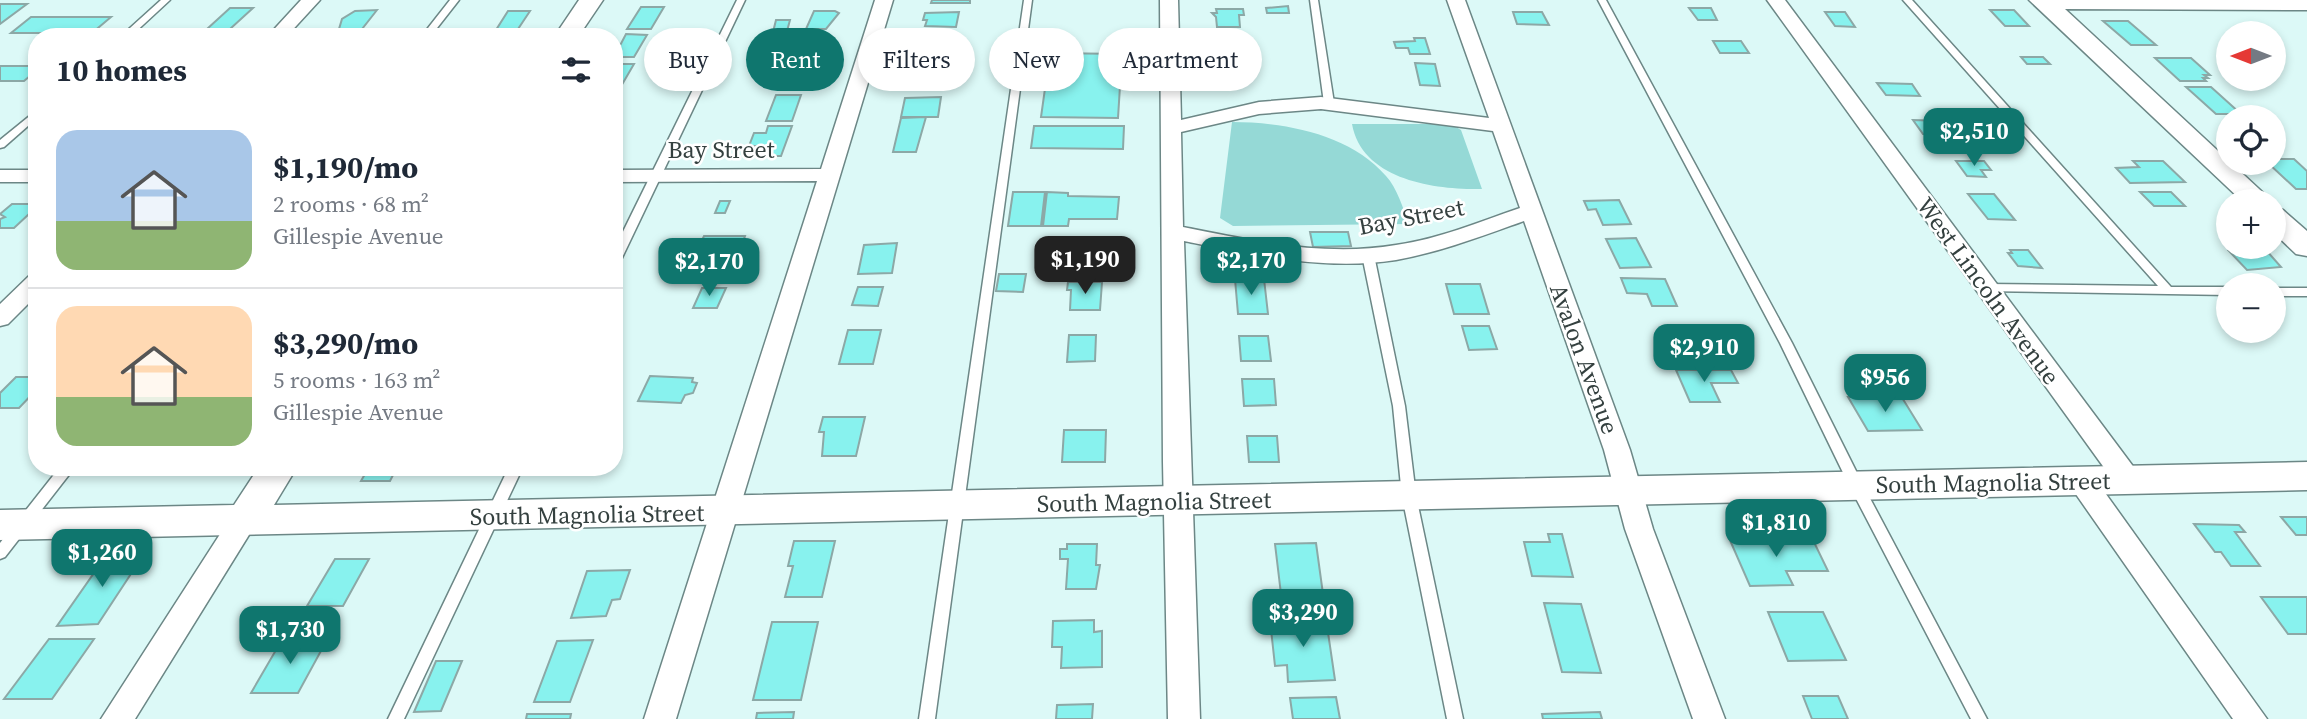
<!DOCTYPE html>
<html lang="en">
<head>
<meta charset="utf-8">
<style>
	body { margin:0; font-family:"Source Serif 4",serif; background:#f6f6f7; color:#1f2937; height:100vh; display:flex; flex-direction:column; font-size:26px; white-space:nowrap }
	* { box-sizing:border-box; margin:0 }
	p { font-size:23px; color:#747a83 }
	.icon { flex:none; width:38px; height:38px; fill:none; stroke:currentColor; stroke-width:2; stroke-linecap:round; stroke-linejoin:round }
	.map { position:relative; flex:1; overflow:hidden }
	.sheet { position:absolute; left:28px; top:28px; width:595px; height:448px; display:flex; flex-direction:column; background:#fff; border-radius:28px; box-shadow:0 4px 10px #0003 }
	.sheet>* { flex:none }
	.banner { position:absolute; left:644px; top:28px; width:665px; height:63px; display:flex; gap:14px }
	.needle { width:46px; rotate:270deg }
	.buttons { position:absolute; left:2216px; top:21px; display:grid; gap:14px }
	.buttons a { display:grid; place-items:center; width:70px; height:70px; border-radius:50%; background:#fff; box-shadow:0 4px 10px #0003; font-size:35px }
	.price { position:absolute; translate:-50% -60px; padding:0 16px; border-radius:14px; background:#0f766e; color:#fff; font-size:23px; line-height:46px; filter:drop-shadow(0 2px 4px #0008) }
	.price::after { content:''; position:absolute; left:50%; top:42px; width:21px; height:16px; margin-left:-10px; background:inherit; clip-path:polygon(0 0,100% 0,50% 100%) }
	.price.on { background:#222; color:#fff }
	ul { padding:0; list-style:none }
	li { display:flex; align-items:center; gap:21px; height:175px; padding:0 28px }
	li+li { border-top:2px solid #e0e1e3 }
	li span { display:grid; place-items:center; flex:none; width:196px; height:140px; border-radius:21px; color:#555 }
	li>.icon { margin-inline-start:auto }
	span .icon { width:84px; height:84px; fill:#fffc; stroke-width:1 }
	li b { font-size:30px }
	h2 { display:flex; justify-content:space-between; align-items:center; height:84px; padding:0 28px; font-size:30px }
	.pill { padding:0 24px; border-radius:32px; background:#fff; box-shadow:0 4px 10px #0003; font-size:24px; line-height:63px }
	.pill.on { background:#0f766e; color:#fff }
	.map>svg:first-child { display:block }
	.green { fill:#95d9d6 }
	.building { fill:#88f2ee; stroke:#8ca8a6; stroke-width:2 }
	.lines { fill:none; stroke-linecap:round; stroke-linejoin:round }
	.lane-casing { stroke:#6c8786; stroke-width:3 }
	.street-casing { stroke:#6c8786; stroke-width:3 }
	.secondary-casing { stroke:#6c8786; stroke-width:3 }
	.lane { fill:#fff; fill-rule:evenodd }
	.street { fill:#fff; fill-rule:evenodd }
	.secondary { fill:#fff; fill-rule:evenodd }
	.labels { text-anchor:middle; stroke-width:5; stroke-linejoin:round; paint-order:stroke }
	.street-label { font-size:24px; fill:#34403f; stroke:#fff }
</style>
</head>
<body>
<div class="map">
<svg width="2307" height="719" viewBox="0 0 2307 719">
	<rect width="100%" height="100%" fill="#dcf9f7"/>
	<!-- green -->
	<path class="green" d="M1232,122C1284,122 1350,134 1386,176C1397,188 1403,208 1409,224L1233,226L1220,218Z
		M1352,124H1451L1461,130L1482,189C1435,190 1362,180 1352,124Z"/>
	<!-- building -->
	<path class="building" d="M932,0H970V3H931Z
		M0,4H27L0,24Z
		M1288,6L1289,13H1267L1266,8Z
		M641,7H664L651,29H627Z
		M230,8H253L230,29H207Z
		M1689,8H1711L1717,20H1698Z
		M1216,9H1243L1244,15H1239L1240,27H1217L1216,17L1212,13H1217Z
		M377,10L362,29H339L342,19L355,11Z
		M1990,10H2014L2029,26H2005Z
		M508,11H530L518,29L496,30Z
		M814,11H835L839,13L826,29H806Z
		M959,12L956,27L925,26L927,20H923L925,13Z
		M1513,12H1542L1549,25L1517,24Z
		M1825,12H1845L1855,27L1835,26Z
		M31,17H111L92,33H11Z
		M776,20H790L787,31L773,32Z
		M2103,21H2128L2156,45H2131Z
		M626,34L647,35L634,57H614Z
		M1414,38H1425L1430,54H1410L1408,48H1396L1394,42L1415,41Z
		M1217,41L1236,42L1237,56H1218Z
		M1713,41H1741L1749,53H1720Z
		M1050,53L1122,54L1118,118L1041,117Z
		M2021,57H2043L2050,64H2027Z
		M2155,58H2191L2210,75H2204L2208,78H2203L2206,81H2180Z
		M1415,63L1435,64L1440,86L1420,85Z
		M614,64H634L620,88H614Z
		M798,65L819,66L810,88H788Z
		M0,66H37V70L24,81H0Z
		M938,66L936,84H912L915,67Z
		M1241,67V72H1249L1250,78H1242L1243,85H1220L1218,68Z
		M1877,83L1912,84L1920,96L1886,95Z
		M2186,87H2211L2241,114H2216Z
		M776,95H801L792,121H766Z
		M941,97L938,117H901L905,98Z
		M926,117L916,152H893L901,118Z
		M1913,120L1943,121L1953,135L1923,134Z
		M768,126H792L781,156H755L759,146H749L754,133H766Z
		M1034,126H1124L1123,149L1031,148Z
		M2273,159H2294L2307,171V189H2296L2268,163H2273Z
		M1956,161H1984L1991,170H1981L1986,177L1967,176Z
		M2133,161H2163L2185,182L2130,183L2116,168L2139,167Z
		M1013,192H1045L1041,226H1008Z
		M1047,192L1068,193V196L1119,197L1117,219H1069L1068,226H1043Z
		M2140,192H2171L2185,206H2154Z
		M1968,194H1994L2015,220L1988,219Z
		M1619,200L1631,224L1603,225L1596,209L1588,210L1584,201Z
		M720,201H730L725,213H715Z
		M12,204H37V213L29,214L14,228H0V219L5,217L0,214Z
		M1310,232H1348L1351,246L1313,247Z
		M704,236H745L736,261H707L715,247H699Z
		M1636,238L1651,267L1620,268L1606,239Z
		M897,243L892,273L858,274L864,245Z
		M2010,250H2028L2042,268L2018,266L2008,253H2012Z
		M2266,250L2281,267L2247,270L2229,251Z
		M999,274H1026L1023,292L996,291Z
		M1621,278L1665,279L1677,306H1652L1647,294L1627,293Z
		M1235,279H1264L1268,314H1238Z
		M1068,282H1102L1100,310H1070L1071,290H1067Z
		M1446,284H1480L1489,314H1454Z
		M858,287H883L878,306L852,305Z
		M702,288H726L717,308H693Z
		M1462,326H1489L1497,349L1469,350Z
		M848,330H881L873,364H839Z
		M1069,335H1096L1095,361L1067,362Z
		M1239,336H1268L1271,361H1241Z
		M1676,370H1731L1738,383H1711L1720,402H1690Z
		M650,376L693,378L692,382L697,383L693,393L685,395L681,403L638,401Z
		M16,377H37V389L19,408H0V393Z
		M1242,379H1274L1276,405L1244,406Z
		M1901,396L1922,430L1868,431L1848,397Z
		M823,417H865L856,456H822L824,432H819Z
		M1064,430H1106L1105,462H1062Z
		M1247,436H1277L1279,462H1249Z
		M369,467H397L390,481H361Z
		M2281,517H2307V535H2296Z
		M2194,524L2239,525L2245,532H2235L2260,566H2231L2221,552H2215Z
		M1548,534H1562L1573,577L1532,576L1524,542H1550Z
		M1729,538H1812L1828,571H1786L1793,585L1750,586Z
		M794,541H835L822,597H785L793,566H788Z
		M1316,543L1323,594H1281L1275,544Z
		M1067,544H1097L1096,565H1100L1096,589H1066L1068,559H1060V549H1067Z
		M146,551L98,624L57,626L108,553Z
		M335,559H369L343,606H307Z
		M630,570L620,599L612,600L606,616L571,618L587,571Z
		M2261,597H2307V634H2288Z
		M1544,603L1581,604L1601,673L1562,672Z
		M1768,612H1823L1846,660L1788,661Z
		M1326,619L1335,680L1288,682L1287,665L1275,666L1270,620Z
		M1094,620V632L1102,631V667L1061,668L1062,647H1052L1053,621Z
		M772,622H818L801,700H753Z
		M283,638H328L298,693H251Z
		M49,639H94L52,699H4Z
		M593,640L570,702H534L557,641Z
		M436,661H462L441,711L414,712Z
		M1803,696H1838L1848,719H1812Z
		M1336,697L1340,719H1293L1290,698Z
		M1093,704L1092,719H1056L1057,705Z
		M794,712L793,719H756L757,713Z
		M1600,712L1602,719H1543L1542,714Z
		M527,714H571L570,719H526Z"/>
	<g class="lines">
		<!-- lane casing -->
		<g class="lane-casing">
			<path id="lane" d="M161,0H170L130,37H120Z
				M450,0H459L430,37H421Z
				M737,0H745L620,262L614,266V250Z
				M1024,0H1032L935,719H919Z
				M1310,0H1318L1334,103L1329,106L1324,103Z
				M1598,0H1606L1792,343L1864,487L1987,719H1971L1850,487L1780,343Z
				M1903,0H1912L2171,287H2228V295L1981,291L1979,288L1981,285L1985,284L2158,286Z
				M37,110V118L4,147L0,148V140Z
				M1368,251L1374,255L1405,406L1416,496L1463,719H1447L1402,496L1393,406L1362,255Z
				M2273,288H2307V296H2273Z
				M60,467H75L5,557L0,559V543Z
				M509,467H523L404,719H388Z"/>
		</g>
		<!-- street casing -->
		<g class="street-casing">
			<path id="street" d="M301,0H320L286,37H267Z
				M875,0H893L676,719H644L817,181L614,182V170L821,169Z
				M1160,0H1178L1181,120L1259,102L1321,97L1489,118L1447,0H1465L1630,450L1653,529L1725,719H1693L1625,529L1604,450L1524,221C1482,236 1440,252 1396,260C1325,271 1253,255 1184,241L1200,719H1168L1163,462ZM1321,109L1493,131L1520,208C1479,222 1439,239 1396,245C1325,257 1253,241 1183,227L1181,132L1259,114Z
				M1767,0H1785L2138,473L2141,480L2138,487L2128,490L2118,487Z
				M0,170H37V182H0Z
				M37,274V295L8,324L0,326V304L29,276Z
				M2083,473L2093,476L2267,719H2233L2073,490L2069,483L2073,476Z
				M243,511L253,514L257,522L135,719H101L233,514Z"/>
		</g>
		<!-- secondary casing -->
		<g class="secondary-casing">
			<path id="secondary" d="M579,0H603L578,37H554Z
				M2029,0H2307V10L2065,9L2272,201H2242Z
				M2273,207L2283,210L2307,231V256L2296,254L2273,232Z
				M2307,462V490L0,540V510L234,505L259,467H297L274,505Z"/>
		</g>
		<!-- lane -->
		<use href="#lane" class="lane"/>
		<!-- street -->
		<use href="#street" class="street"/>
		<!-- secondary -->
		<use href="#secondary" class="secondary"/>
	</g>
	<g class="labels">
		<!-- street labels -->
		<g class="street-label">
			<text x="721" y="158">Bay Street</text>
			<text transform="translate(1411 217) rotate(-11)" y="8">Bay Street</text>
			<text transform="translate(1988 291) rotate(54)" y="8">West Lincoln Avenue</text>
			<text transform="translate(1584 359) rotate(70)" y="8">Avalon Avenue</text>
			<text transform="translate(1993 483) rotate(-1)" y="8">South Magnolia Street</text>
			<text transform="translate(1154 502) rotate(-1)" y="8">South Magnolia Street</text>
			<text transform="translate(587 515) rotate(-1)" y="8">South Magnolia Street</text>
		</g>
	</g>
</svg>
<div class="buttons">
<a><svg class="needle" viewBox="-14 -14 28 28"><path d="M0-13l5 13h-10z" fill="#e53935"/><path d="M0 13l5-13h-10z" fill="#747a83"/></svg></a>
<a><svg class="icon" aria-label="locate" viewBox="0 0 24 24"><circle cx="12" cy="12" r="6"/><path d="M12 2v4M12 18v4M2 12h4M18 12h4"/></svg></a>
<a>+</a>
<a>−</a>
</div>
<b class="price" style="left:1974px;top:168px">$2,510</b>
<b class="price on" style="left:1085px;top:296px">$1,190</b>
<b class="price" style="left:1251px;top:297px">$2,170</b>
<b class="price" style="left:709px;top:298px">$2,170</b>
<b class="price" style="left:1704px;top:384px">$2,910</b>
<b class="price" style="left:1885px;top:414px">$956</b>
<b class="price" style="left:1776px;top:559px">$1,810</b>
<b class="price" style="left:102px;top:589px">$1,260</b>
<b class="price" style="left:1303px;top:649px">$3,290</b>
<b class="price" style="left:290px;top:666px">$1,730</b>
<div class="banner">
<a class="pill">Buy</a>
<a class="pill on">Rent</a>
<a class="pill">Filters</a>
<a class="pill">New</a>
<a class="pill">Apartment</a>
</div>
<section class="sheet">
<h2>10 homes<svg class="icon" aria-label="filters" viewBox="0 0 24 24"><path d="M4 7h16M4 17h16"/><circle cx="9" cy="7" r="2"/><circle cx="15" cy="17" r="2"/></svg></h2>
<ul>
<li><span style="background:linear-gradient(#a9c7e8 65%,#8fb573 0)"><svg class="icon" aria-label="home" viewBox="0 0 24 24"><path d="M3 11l9-7 9 7M6 9v11h12V9"/></svg></span><div><b>$1,190/mo</b><p>2 rooms · 68 m²</p><p>Gillespie Avenue</p></div></li>
<li><span style="background:linear-gradient(#ffd9b3 65%,#8fb573 0)"><svg class="icon" aria-label="home" viewBox="0 0 24 24"><path d="M3 11l9-7 9 7M6 9v11h12V9"/></svg></span><div><b>$3,290/mo</b><p>5 rooms · 163 m²</p><p>Gillespie Avenue</p></div></li>
</ul>
</section>
</div>
</body>
</html>
